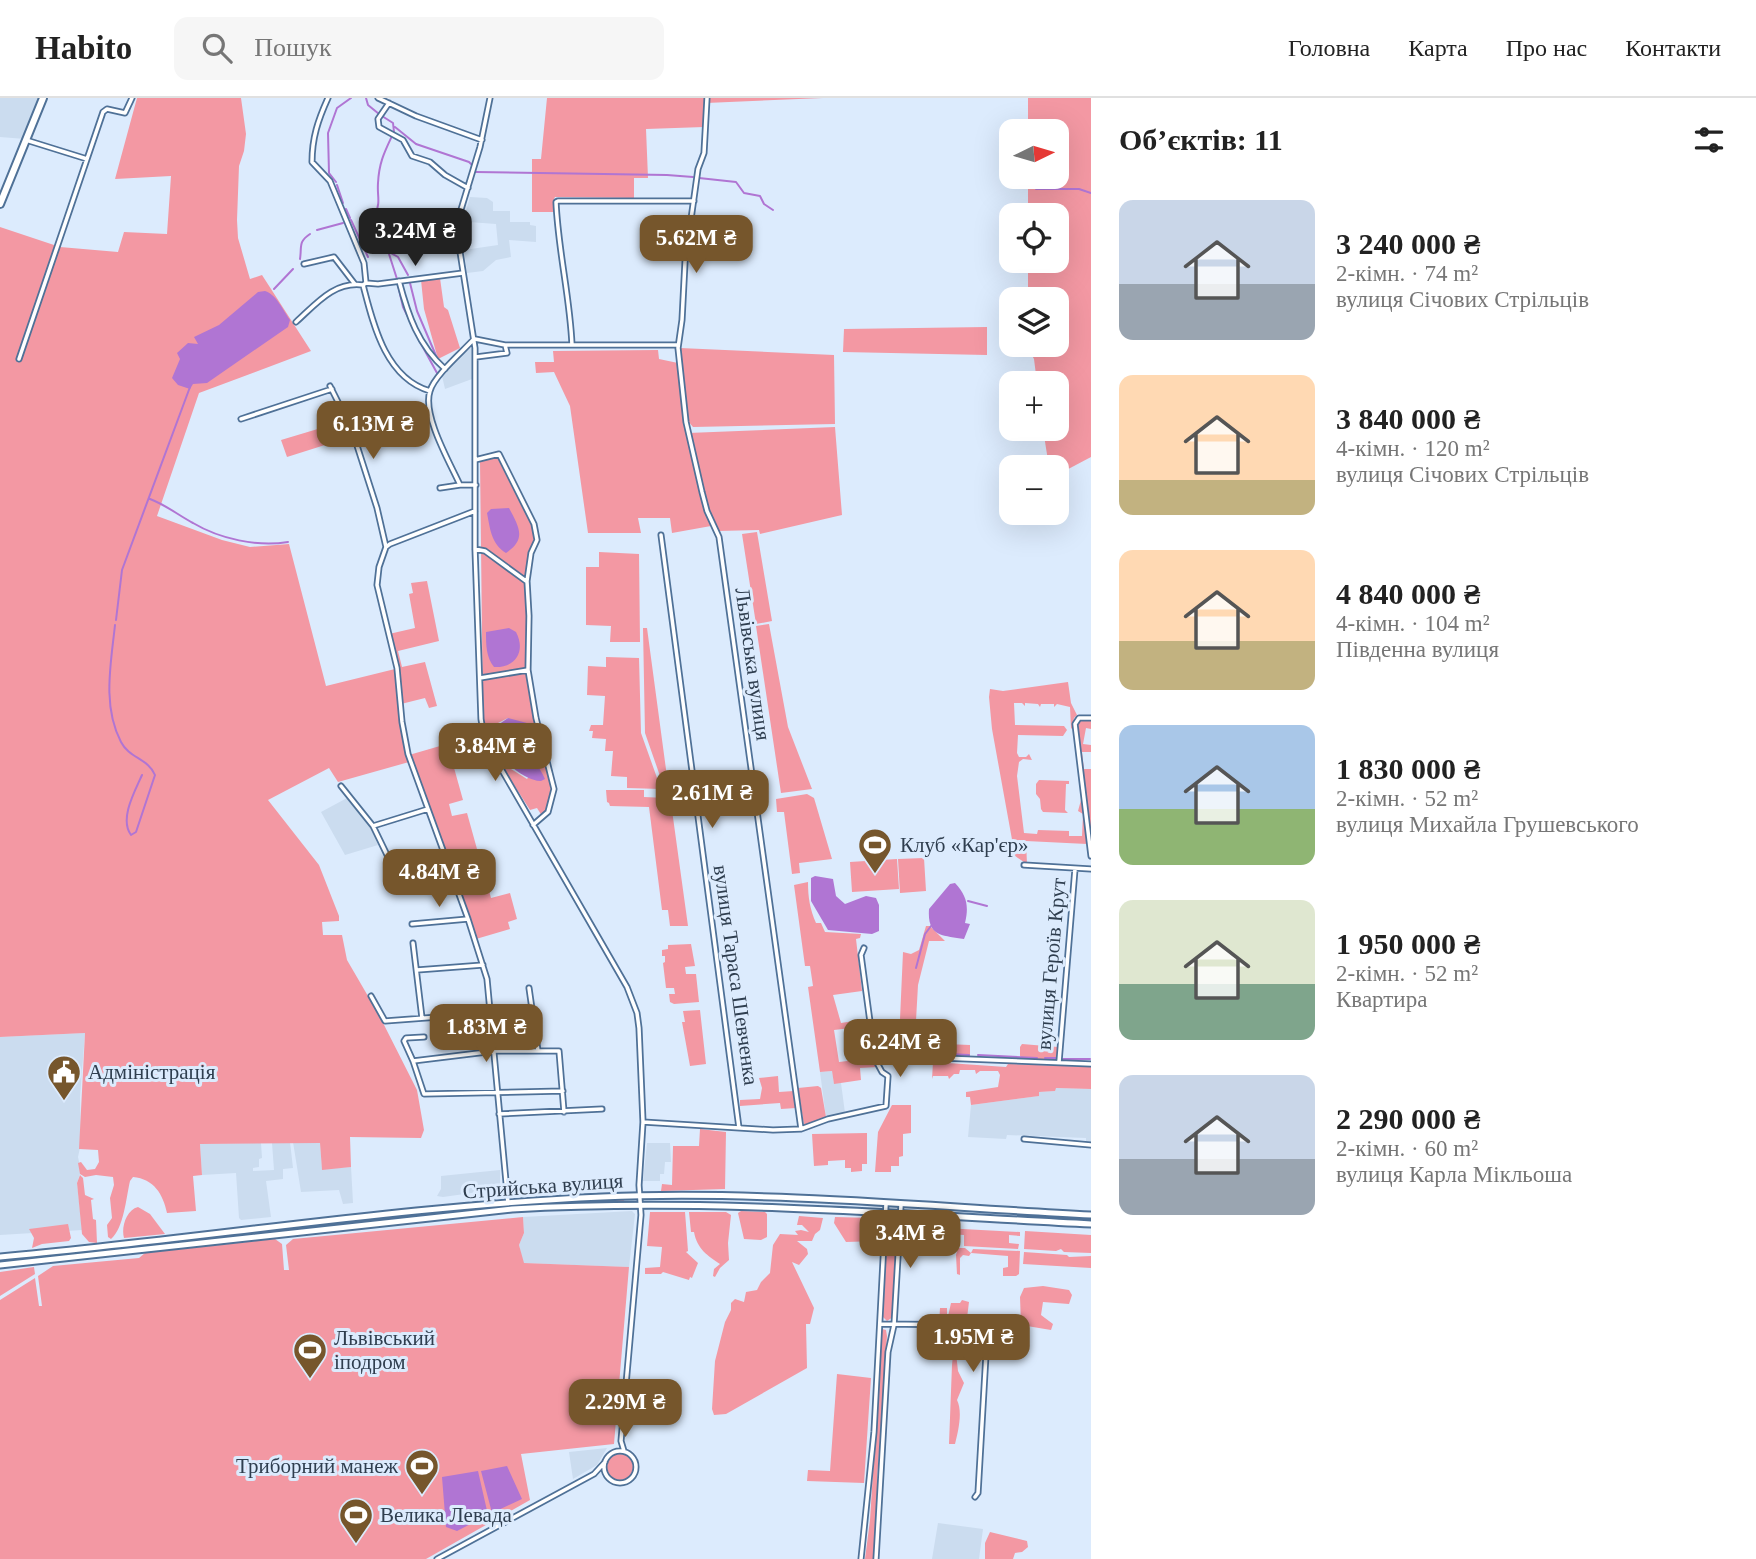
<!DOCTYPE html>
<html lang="uk">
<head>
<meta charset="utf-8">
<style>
	body { margin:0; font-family:"Times New Roman",serif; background:#f6f6f6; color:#222; height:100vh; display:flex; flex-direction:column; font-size:26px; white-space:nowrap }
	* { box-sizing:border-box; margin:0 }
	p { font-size:23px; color:#767676 }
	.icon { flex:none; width:38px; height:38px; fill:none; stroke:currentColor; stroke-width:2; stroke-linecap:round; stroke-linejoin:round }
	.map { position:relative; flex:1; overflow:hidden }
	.drawer { display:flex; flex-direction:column; background:#fff; width:665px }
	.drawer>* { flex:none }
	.needle { width:46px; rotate:85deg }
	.buttons { position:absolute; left:999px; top:21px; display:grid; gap:14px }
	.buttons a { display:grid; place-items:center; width:70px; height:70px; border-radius:14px; background:#fff; box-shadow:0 7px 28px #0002; font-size:35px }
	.price { position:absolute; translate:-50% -60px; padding:0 16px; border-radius:14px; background:#76562c; color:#fff; font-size:23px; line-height:46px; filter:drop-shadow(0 2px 4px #0008) }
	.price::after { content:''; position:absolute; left:50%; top:42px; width:21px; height:16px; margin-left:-10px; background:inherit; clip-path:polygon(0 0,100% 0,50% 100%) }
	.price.current { background:#222; color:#fff }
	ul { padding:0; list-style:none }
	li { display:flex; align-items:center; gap:21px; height:175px; padding:0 28px }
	li span { display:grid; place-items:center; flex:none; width:196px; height:140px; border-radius:14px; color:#555 }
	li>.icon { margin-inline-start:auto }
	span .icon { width:84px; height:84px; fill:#fffc; stroke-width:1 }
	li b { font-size:30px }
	h2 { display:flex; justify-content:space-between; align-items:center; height:84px; padding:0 28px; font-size:30px }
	header { display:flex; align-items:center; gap:42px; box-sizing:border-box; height:98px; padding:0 35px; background:#fff; border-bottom:2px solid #e0e0e0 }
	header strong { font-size:33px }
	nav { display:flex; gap:38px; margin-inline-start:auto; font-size:24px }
	.search { width:490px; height:63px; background:#f6f6f6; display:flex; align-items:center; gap:18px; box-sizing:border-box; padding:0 24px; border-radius:14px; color:#767676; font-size:26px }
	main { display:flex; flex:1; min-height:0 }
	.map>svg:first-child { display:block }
	.built { fill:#cbdcef }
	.green { fill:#f398a3; fill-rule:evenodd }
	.water { fill:#b075d3 }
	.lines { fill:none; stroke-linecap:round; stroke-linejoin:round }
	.stream { stroke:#b075d3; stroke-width:2 }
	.minor-casing { stroke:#4f7197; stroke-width:7 }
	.major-casing { stroke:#4f7197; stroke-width:9 }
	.highway-casing { stroke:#4f7197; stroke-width:10 }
	.minor { stroke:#fff; stroke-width:3.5 }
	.major { stroke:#fff; stroke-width:5 }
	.highway { stroke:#fff; stroke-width:6 }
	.labels { text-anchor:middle; stroke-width:6; stroke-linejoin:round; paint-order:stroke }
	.street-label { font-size:21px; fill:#2f3e4f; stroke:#dcebfd }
	.poi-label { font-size:21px; fill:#2f3e4f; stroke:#dcebfd; text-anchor:start }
</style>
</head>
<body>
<header>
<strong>Habito</strong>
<div class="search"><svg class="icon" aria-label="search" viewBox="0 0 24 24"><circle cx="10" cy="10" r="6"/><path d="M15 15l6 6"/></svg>Пошук</div>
<nav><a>Головна</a><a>Карта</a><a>Про нас</a><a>Контакти</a></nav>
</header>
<main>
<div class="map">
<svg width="1091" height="1461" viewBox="0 0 1091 1461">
	<rect width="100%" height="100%" fill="#dcebfd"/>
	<!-- built -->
	<path class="built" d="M0,0H40L25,41L0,39Z
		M470,99L487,100L493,104V113H510V124H530V127L536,128V144L509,142L511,159L496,162L483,173L467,175L464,152L498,147L496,126L469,124L468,119L464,120Z
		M469,249L473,251L472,281L445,291L442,278Z
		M347,700L370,728L378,747L345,757L321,714Z
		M85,935L80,999L81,1045L78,1059L81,1073L77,1085L82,1132L0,1137V939Z
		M832,973L834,985H841L845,1015L826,1019L820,974Z
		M1055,990L1091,991V1044H1086V1040L1007,1037L1006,1041L968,1039L971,1007L1038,998L1039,994L1055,993Z
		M290,1044L293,1070L283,1071V1081L266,1083L271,1119L241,1122L239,1120L236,1075L202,1077L200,1046L261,1045L262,1060L259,1061V1069L253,1070V1073L274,1072L272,1045Z
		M293,1044L320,1045L322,1071L351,1069L353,1105L343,1106L339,1092L301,1094Z
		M647,1045H670L671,1064H665L664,1076H660V1083H643Z
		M500,1072V1089L496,1095L486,1093L443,1099L437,1098L441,1091V1078Z
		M632,1113L635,1116L629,1169L523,1165L519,1147L524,1135L523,1119Z
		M607,1350L597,1367L573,1381L569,1354Z
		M938,1425L983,1431L979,1461H932Z"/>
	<!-- green -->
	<path class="green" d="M137,0H241L246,36L244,53L239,68L237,122L238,140L250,181L262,177L311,253L199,295L157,418L222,442L250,449L289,446L326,588L395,571L399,619L409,664L338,684L329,670L268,702L319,767L339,818V823L322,824L323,837H342L347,862L379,917L417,992L424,1032L421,1040L350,1039L351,1069L322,1072L320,1045L200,1046L202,1077L193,1078L196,1113L167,1115C163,1096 154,1081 133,1079L130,1083C126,1100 124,1130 111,1141L108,1139L107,1127L112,1120L110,1100L114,1087L113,1079L96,1077L85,1079L80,1076L78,1065L81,1064L87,1072L95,1071L99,1064L98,1052L79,1051L85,935L0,939V129L60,149L118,154L124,134L167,136L171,78L115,81Z
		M547,0H823L706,5L704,29L646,31L648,80H634V100L555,99L553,103L554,114H532V61H541Z
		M1028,0H1091V359L1057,377V369H1049L1043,331H1057V285H1037L1034,261L1028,250L1030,247H1057V201H1028V163H1057V117H1028V79H1057V33H1028Z
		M440,180L444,209L448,212L460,250L438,261L424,211L421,182Z
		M987,229V257L843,254L844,231Z
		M680,250L834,257L835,326L693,329L688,323Z
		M658,252L659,261L678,265L685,329L688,335L835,329L842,417L760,436L759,432L718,433L707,410H704L711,428L672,435L670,420H638L641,435H588L570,308L554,274L536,275L535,264H554L553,253Z
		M341,324L347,340L287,359L281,342Z
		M496,359L500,362L533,429L535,442L531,454L526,486L527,575L534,620L551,684L550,706L542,718L537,710L530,712C512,683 490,654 483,621L480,363ZM508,620L526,636L528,651L539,666L527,681L511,671L491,635L494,627Z
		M757,434L772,523L756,526L742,436Z
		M599,454L639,456L640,544H610L611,528L586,527V469H599Z
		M427,483L439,543L398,553L402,569L425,564L437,608L429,610L425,600L401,606L399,571L389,536L415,530L409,496L413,495L411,485Z
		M769,526L788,629L812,691L781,695L756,528Z
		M643,530H647L670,701L660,678L645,635Z
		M606,559L639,560L641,635L661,691L627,690V679L611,678L613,653H605L606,641L592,640L593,633H589L591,627H603L605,598L587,597L588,568L606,569Z
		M1068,584L1071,605L1077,617L1074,620L1072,631L1071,630L1070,609L1057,606L1054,609V606H1041L1040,609L1038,606L1025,605V608L1022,605H1014L1015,627L1064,628L1067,632L1063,638L1018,637L1017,655L1019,659H1026L1029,656L1032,662L1023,661L1019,664L1017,678L1024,735L1037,736L1038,732L1069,733V738H1082L1083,716L1078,713L1081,702L1087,746L1026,743L1027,766L1015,758L992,631L989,599L990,591L1003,593Z
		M1081,622H1091V631L1086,630L1083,646L1091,647V654H1082L1084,671H1091V742L1077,626Z
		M440,648L444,661L451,659L463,702L449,706L452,718L467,715L482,769L453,776L409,657Z
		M1039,682L1069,683V686H1066L1065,712L1068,715L1043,714L1041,711L1040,701L1036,696V686Z
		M606,692H644V699L666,700L671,705L688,828H670L668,812H662L649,709L610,708L609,705L607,704Z
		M807,696L814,700L832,761L799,765L800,775L792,776L784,714H777L776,701Z
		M924,760L926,793L900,795L898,761Z
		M897,761L899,791L852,794L850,764Z
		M479,780L482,790L488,789L491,800L510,795L517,821L508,824L510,831L476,841L456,785Z
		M808,784C808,800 810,811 816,825H821L825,834L861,836L860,840L856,841L862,893L833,897L841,925L867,921L868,928L834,932L839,964L872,960L877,969L860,970L861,982L834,986L832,973L820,974L808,889L813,888L810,868H805L794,787Z
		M926,828H930L945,843H929L918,887L914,958L898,966L903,854L911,856L919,852Z
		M691,846L695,868L685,869L686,876H696L699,904L674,906L670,904L669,896H675L674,890H666L663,865L665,864V858H662V852L668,851V847Z
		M700,912L706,966L690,968L682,924H685L683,913Z
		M921,945L970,947V959L921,957Z
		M1022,946L1058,949V960L1055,962H1024L1020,958V949Z
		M933,964L1006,969L1008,966L1091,969V991L1056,990L1055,993L1039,994V998L971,1007L970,999H966V994L998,989L1000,977L998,973H980L976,976L975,972H960L959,976H954L949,981L948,978H933L932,981Z
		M778,978L779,994L794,993L796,1010L781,1011L780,1005L740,1008V1002L760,1001L762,990L759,980Z
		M818,988L821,990L826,1019L804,1027L798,990Z
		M892,1007H911V1035L903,1036V1058L899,1059V1068H891V1074H875L878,1034Z
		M700,1031L726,1034L725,1091L661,1093L662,1086L672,1087L673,1048H699Z
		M867,1035V1066H862V1073L851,1074V1070H845V1062L828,1063V1067L814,1068L812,1036Z
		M80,1077L83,1080L85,1097L94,1101L91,1102L93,1121L96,1122L97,1145L89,1144L82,1136L77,1085Z
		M624,1101V1103L509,1109L286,1131L509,1107Z
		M138,1109L150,1116L165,1136L124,1140C121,1130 126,1112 138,1109Z
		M741,1113L765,1114L767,1116V1139L761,1142L744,1141L738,1115Z
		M650,1114H685L688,1153L686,1154L698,1165L692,1180L690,1179L689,1182L663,1174L661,1176H645V1170L660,1169L662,1149L647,1148Z
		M689,1114H726L731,1117L728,1145L729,1162L720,1170L715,1179L713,1178L714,1171L720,1166C708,1158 697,1151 694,1134H691Z
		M799,1118L823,1120L820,1132L815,1136L812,1143H797L807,1151L808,1156L799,1167L792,1164L814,1210L810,1226H806L807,1270L726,1316L714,1317L712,1311L715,1263L725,1224L731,1212V1205L735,1201L744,1204L746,1194L757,1192L761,1184L770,1175L773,1147L780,1136L798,1137L795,1133L801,1132L809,1134L802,1127H797Z
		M523,1119L524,1135L519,1147L524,1165L629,1169L614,1346L521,1356L530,1402L426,1461H0V1202L35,1180L39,1208H42L38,1178L53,1168L139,1160L145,1155L275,1141L282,1146L284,1172H289L286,1147L293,1141Z
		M835,1119L873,1120L878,1143L846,1144L834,1125Z
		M893,1120L897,1124L893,1219L887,1223L883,1219L888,1124Z
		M68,1126L71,1140L69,1143L42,1146L32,1150L34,1140L29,1131Z
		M907,1128L1020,1134V1138L1009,1137V1145L1019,1146L1018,1151L964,1148V1137L911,1134L910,1145H906Z
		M1025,1133L1091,1137V1155L1064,1154L1061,1151L1056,1153L1024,1151Z
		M958,1150H965L971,1155L973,1151L1020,1153L1019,1176L1016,1178H1003V1170L1008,1169V1158L971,1155L969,1158L963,1157L960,1160V1177L957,1176L956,1157Z
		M1024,1154L1067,1157L1069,1159L1091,1158V1170L1023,1166Z
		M34,1169L35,1176L0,1198V1174Z
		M1043,1188L1069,1192L1072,1197L1069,1206L1043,1204L1041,1217L1053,1226L1051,1232L1021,1227L1020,1199L1024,1190Z
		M962,1202L969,1204L966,1228L959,1234L952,1230L948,1233L946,1226H939L940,1210H947V1223L951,1205H960Z
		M882,1231L886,1232L887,1238L877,1382L878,1421L874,1461H865L870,1422Z
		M956,1255L958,1273L964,1285L957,1302C963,1314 958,1334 955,1346H949L952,1267L953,1256Z
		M837,1276L871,1280L864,1385L807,1383L808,1372L830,1373Z
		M607 1369a13 13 0 1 1 26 0a13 13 0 1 1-26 0Z
		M990,1434L1027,1443L1028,1449L1022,1454L1015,1455L1013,1461H985V1445Z"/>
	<!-- water -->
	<path class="water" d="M265,193C276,196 283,212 290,222L288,229L207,285L193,286L190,291L178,287L172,280L180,261L177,255L188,245L198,246L194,239L219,227L258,194Z
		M491,411L509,410C519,429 527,441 506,455C491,446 490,430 487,415Z
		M509,530L516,534C526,553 516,570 494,569C486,559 486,547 486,534Z
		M508,620L527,625C528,634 525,640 527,649C531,660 540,669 545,681L541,683C520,682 489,653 492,631Z
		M815,778L833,781L836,798L845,806L866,798L876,800L879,807V833L872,836L828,832L811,803V780Z
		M955,785C967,798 969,808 965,825L970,826L964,841C944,837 927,840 929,811L950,786Z
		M507,1368L522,1401L492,1415L481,1373Z
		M478,1373L488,1417L457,1433L446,1429L442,1379Z"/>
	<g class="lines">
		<!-- stream -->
		<path class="stream" d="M366,0L368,7L379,16
			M382,18L393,25L394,34
			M395,29L416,46L469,64L472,67
			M476,74L667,77L693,79
			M699,80L736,84L744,95L760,98L764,106L773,112
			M336,84L329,75L328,35L337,10L351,0
			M337,87L343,105
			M1036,91H1079L1091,95
			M346,111L350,120
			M375,118C381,102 377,100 378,85C379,65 384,55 392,38
			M375,121L379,143L389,156L397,181
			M351,122L368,159
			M317,132L343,125
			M389,154L398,159L408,177
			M300,161C302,148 298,144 310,136
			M410,185L417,213L437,260
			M398,187L403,209L411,225
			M274,191L293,171
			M419,242L437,275
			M150,401C166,407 178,417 193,425C220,441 257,449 288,444
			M116,522L122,472L190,289
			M115,527C111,565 102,608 121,644C129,660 149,661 155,677L136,734L131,737C119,721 135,693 142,677
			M968,803L987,808
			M916,870L925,836L931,828
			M926,955L969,957
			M978,957L1037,960
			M1045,960H1056
			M1063,961H1090"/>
		<!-- minor casing -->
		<g class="minor-casing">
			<path id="minor" d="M328,0C318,22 312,40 312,64L330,83L364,165L366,185L363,187C373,225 385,280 430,293
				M378,0L416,18L482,42
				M490,0L480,49L456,128L475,250V451L481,621L484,639L492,655L627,889L637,915L639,930L643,1024L639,1087L641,1117L621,1343L624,1353
				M707,0L704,55L698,71L685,164L682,222L678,250L686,324L702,394L707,413L719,439L801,1031
				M389,5L378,21L379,29L403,42L412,58L430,64L445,77L468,90
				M26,42L87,61
				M304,166L334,159L354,185
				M399,183C408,217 418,247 445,271
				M366,185L378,186L463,175
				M296,224C316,206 334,183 363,187
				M475,241L505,247L507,255L476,259
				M473,242C462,254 434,278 430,293C422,317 450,365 460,387H476
				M505,247H678
				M572,247C570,199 558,152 556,104L558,103H694
				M19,261L103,14L107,11L125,15L132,0
				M330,288L352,332L377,410L386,449
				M241,321L332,291
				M475,362L499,356L534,426L537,442L531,455L527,483L529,518L528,572L536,620L554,691L548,714L533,727
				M440,390L460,387
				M475,413L390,446L386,449L379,469L377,487L397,570L402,624L408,656L468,821L487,881L508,1105
				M661,437L739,1030
				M475,451L485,453L526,483
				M480,580L528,572
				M1091,620H1079L1075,626L1091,758
				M341,688L373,728L404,792L452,780
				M373,728L428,711
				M1024,767L1091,771
				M412,826L468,821
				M413,845L422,920
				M417,872L483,867
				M529,890L538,953
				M371,898L385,923L492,915
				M424,939L406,940L404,943L413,963L424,996L563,993
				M917,959L1091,966
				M413,963L495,953H559L564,1014
				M1059,964L1075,771
				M499,1016L602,1011
				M643,1024L773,1032L801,1031L828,1021L886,1008L888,978L882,974L875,961L861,857L864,850
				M1024,1041L1091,1047
				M880,1226L980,1227L987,1239L978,1395L975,1399
				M604 1369a16 16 0 1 1 32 0a16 16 0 1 1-32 0Z
				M437,1461L594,1376L605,1364
				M861,1461L874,1334L886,1106
				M876,1461L888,1254L894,1227L901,1107"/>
		</g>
		<!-- major casing -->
		<g class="major-casing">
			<path id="major" d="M0,1159C201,1141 400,1108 602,1099C763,1092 930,1109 1091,1117
				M0,1167L512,1111C705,1100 898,1116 1091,1126"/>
		</g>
		<!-- highway casing -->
		<g class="highway-casing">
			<path id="highway" d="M0,106L43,0"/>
		</g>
		<!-- minor -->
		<use href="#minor" class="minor"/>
		<!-- major -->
		<use href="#major" class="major"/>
		<!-- highway -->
		<use href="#highway" class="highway"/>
	</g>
	<!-- icons -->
	<defs>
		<g id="stadium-pin" transform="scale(1.75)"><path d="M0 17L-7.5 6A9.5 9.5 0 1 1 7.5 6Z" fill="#76562c" stroke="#dcebfd"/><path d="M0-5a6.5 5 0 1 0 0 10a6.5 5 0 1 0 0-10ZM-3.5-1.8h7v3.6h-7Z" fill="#fff"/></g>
		<g id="civic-pin" transform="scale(1.75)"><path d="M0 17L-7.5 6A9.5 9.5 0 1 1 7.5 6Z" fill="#76562c" stroke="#dcebfd"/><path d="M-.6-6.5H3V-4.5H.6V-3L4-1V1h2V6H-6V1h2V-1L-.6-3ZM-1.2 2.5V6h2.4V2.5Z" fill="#fff"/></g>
	</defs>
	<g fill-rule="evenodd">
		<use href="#stadium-pin" x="875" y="747"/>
		<use href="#civic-pin" x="64" y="974"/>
		<use href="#stadium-pin" x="310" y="1252"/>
		<use href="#stadium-pin" x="422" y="1368"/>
		<use href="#stadium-pin" x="356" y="1417"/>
	</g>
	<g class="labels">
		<!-- street labels -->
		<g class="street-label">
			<text transform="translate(753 566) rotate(82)" y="7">Львівська вулиця</text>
			<text transform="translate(1051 866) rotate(-85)" y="7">вулиця Героїв Крут</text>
			<text transform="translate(736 877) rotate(82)" y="7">вулиця Тараса Шевченка</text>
			<text transform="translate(543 1088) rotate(-4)" y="7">Стрийська вулиця</text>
		</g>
		<!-- poi labels -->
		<g class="poi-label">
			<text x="900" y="754">Клуб «Кар'єр»</text>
			<text x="88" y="981">Адміністрація</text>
			<text x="334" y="1247">Львівський<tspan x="334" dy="24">іподром</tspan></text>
			<text x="398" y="1375" text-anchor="end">Триборний манеж</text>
			<text x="380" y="1424">Велика Левада</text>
		</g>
	</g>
</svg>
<div class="buttons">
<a><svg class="needle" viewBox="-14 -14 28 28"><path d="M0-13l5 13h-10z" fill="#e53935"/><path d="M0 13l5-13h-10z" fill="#767676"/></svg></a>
<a><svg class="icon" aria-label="locate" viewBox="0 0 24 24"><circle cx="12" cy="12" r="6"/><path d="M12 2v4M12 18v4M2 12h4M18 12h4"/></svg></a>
<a><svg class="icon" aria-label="layers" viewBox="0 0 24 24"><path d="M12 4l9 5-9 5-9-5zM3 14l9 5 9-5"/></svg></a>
<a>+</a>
<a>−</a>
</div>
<b class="price current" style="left:415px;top:170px">3.24M ₴</b>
<b class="price" style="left:696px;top:177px">5.62M ₴</b>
<b class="price" style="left:373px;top:363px">6.13M ₴</b>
<b class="price" style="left:495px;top:685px">3.84M ₴</b>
<b class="price" style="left:712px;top:732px">2.61M ₴</b>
<b class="price" style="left:439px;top:811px">4.84M ₴</b>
<b class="price" style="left:486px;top:966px">1.83M ₴</b>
<b class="price" style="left:900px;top:981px">6.24M ₴</b>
<b class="price" style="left:910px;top:1172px">3.4M ₴</b>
<b class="price" style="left:973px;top:1276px">1.95M ₴</b>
<b class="price" style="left:625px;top:1341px">2.29M ₴</b>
</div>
<section class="drawer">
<h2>Об’єктів: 11<svg class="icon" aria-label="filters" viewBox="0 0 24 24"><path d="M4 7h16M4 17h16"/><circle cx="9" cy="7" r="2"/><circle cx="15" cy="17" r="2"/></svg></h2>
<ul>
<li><span style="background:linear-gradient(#c9d6e8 60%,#9aa5b1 0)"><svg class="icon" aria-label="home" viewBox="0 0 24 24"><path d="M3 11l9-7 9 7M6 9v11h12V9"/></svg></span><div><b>3 240 000 ₴</b><p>2-кімн. · 74 m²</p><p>вулиця Січових Стрільців</p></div></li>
<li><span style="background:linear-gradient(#ffd9b3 75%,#c2b280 0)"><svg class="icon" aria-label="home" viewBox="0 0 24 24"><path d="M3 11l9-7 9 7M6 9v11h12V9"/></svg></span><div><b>3 840 000 ₴</b><p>4-кімн. · 120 m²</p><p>вулиця Січових Стрільців</p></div></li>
<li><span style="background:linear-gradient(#ffd9b3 65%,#c2b280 0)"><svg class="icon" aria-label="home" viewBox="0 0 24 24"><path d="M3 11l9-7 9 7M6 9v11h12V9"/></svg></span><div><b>4 840 000 ₴</b><p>4-кімн. · 104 m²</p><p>Південна вулиця</p></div></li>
<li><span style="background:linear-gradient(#a9c7e8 60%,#8fb573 0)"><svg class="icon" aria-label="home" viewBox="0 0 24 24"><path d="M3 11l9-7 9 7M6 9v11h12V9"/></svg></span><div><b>1 830 000 ₴</b><p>2-кімн. · 52 m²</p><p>вулиця Михайла Грушевського</p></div></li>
<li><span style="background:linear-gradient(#dfe7d0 60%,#7fa58c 0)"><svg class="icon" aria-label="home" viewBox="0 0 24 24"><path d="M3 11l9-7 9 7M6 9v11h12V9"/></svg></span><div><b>1 950 000 ₴</b><p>2-кімн. · 52 m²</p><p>Квартира</p></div></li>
<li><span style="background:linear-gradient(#c9d6e8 60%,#9aa5b1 0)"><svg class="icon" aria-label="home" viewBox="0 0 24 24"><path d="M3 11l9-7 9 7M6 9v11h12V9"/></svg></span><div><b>2 290 000 ₴</b><p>2-кімн. · 60 m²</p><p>вулиця Карла Мікльоша</p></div></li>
</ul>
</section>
</main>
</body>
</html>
